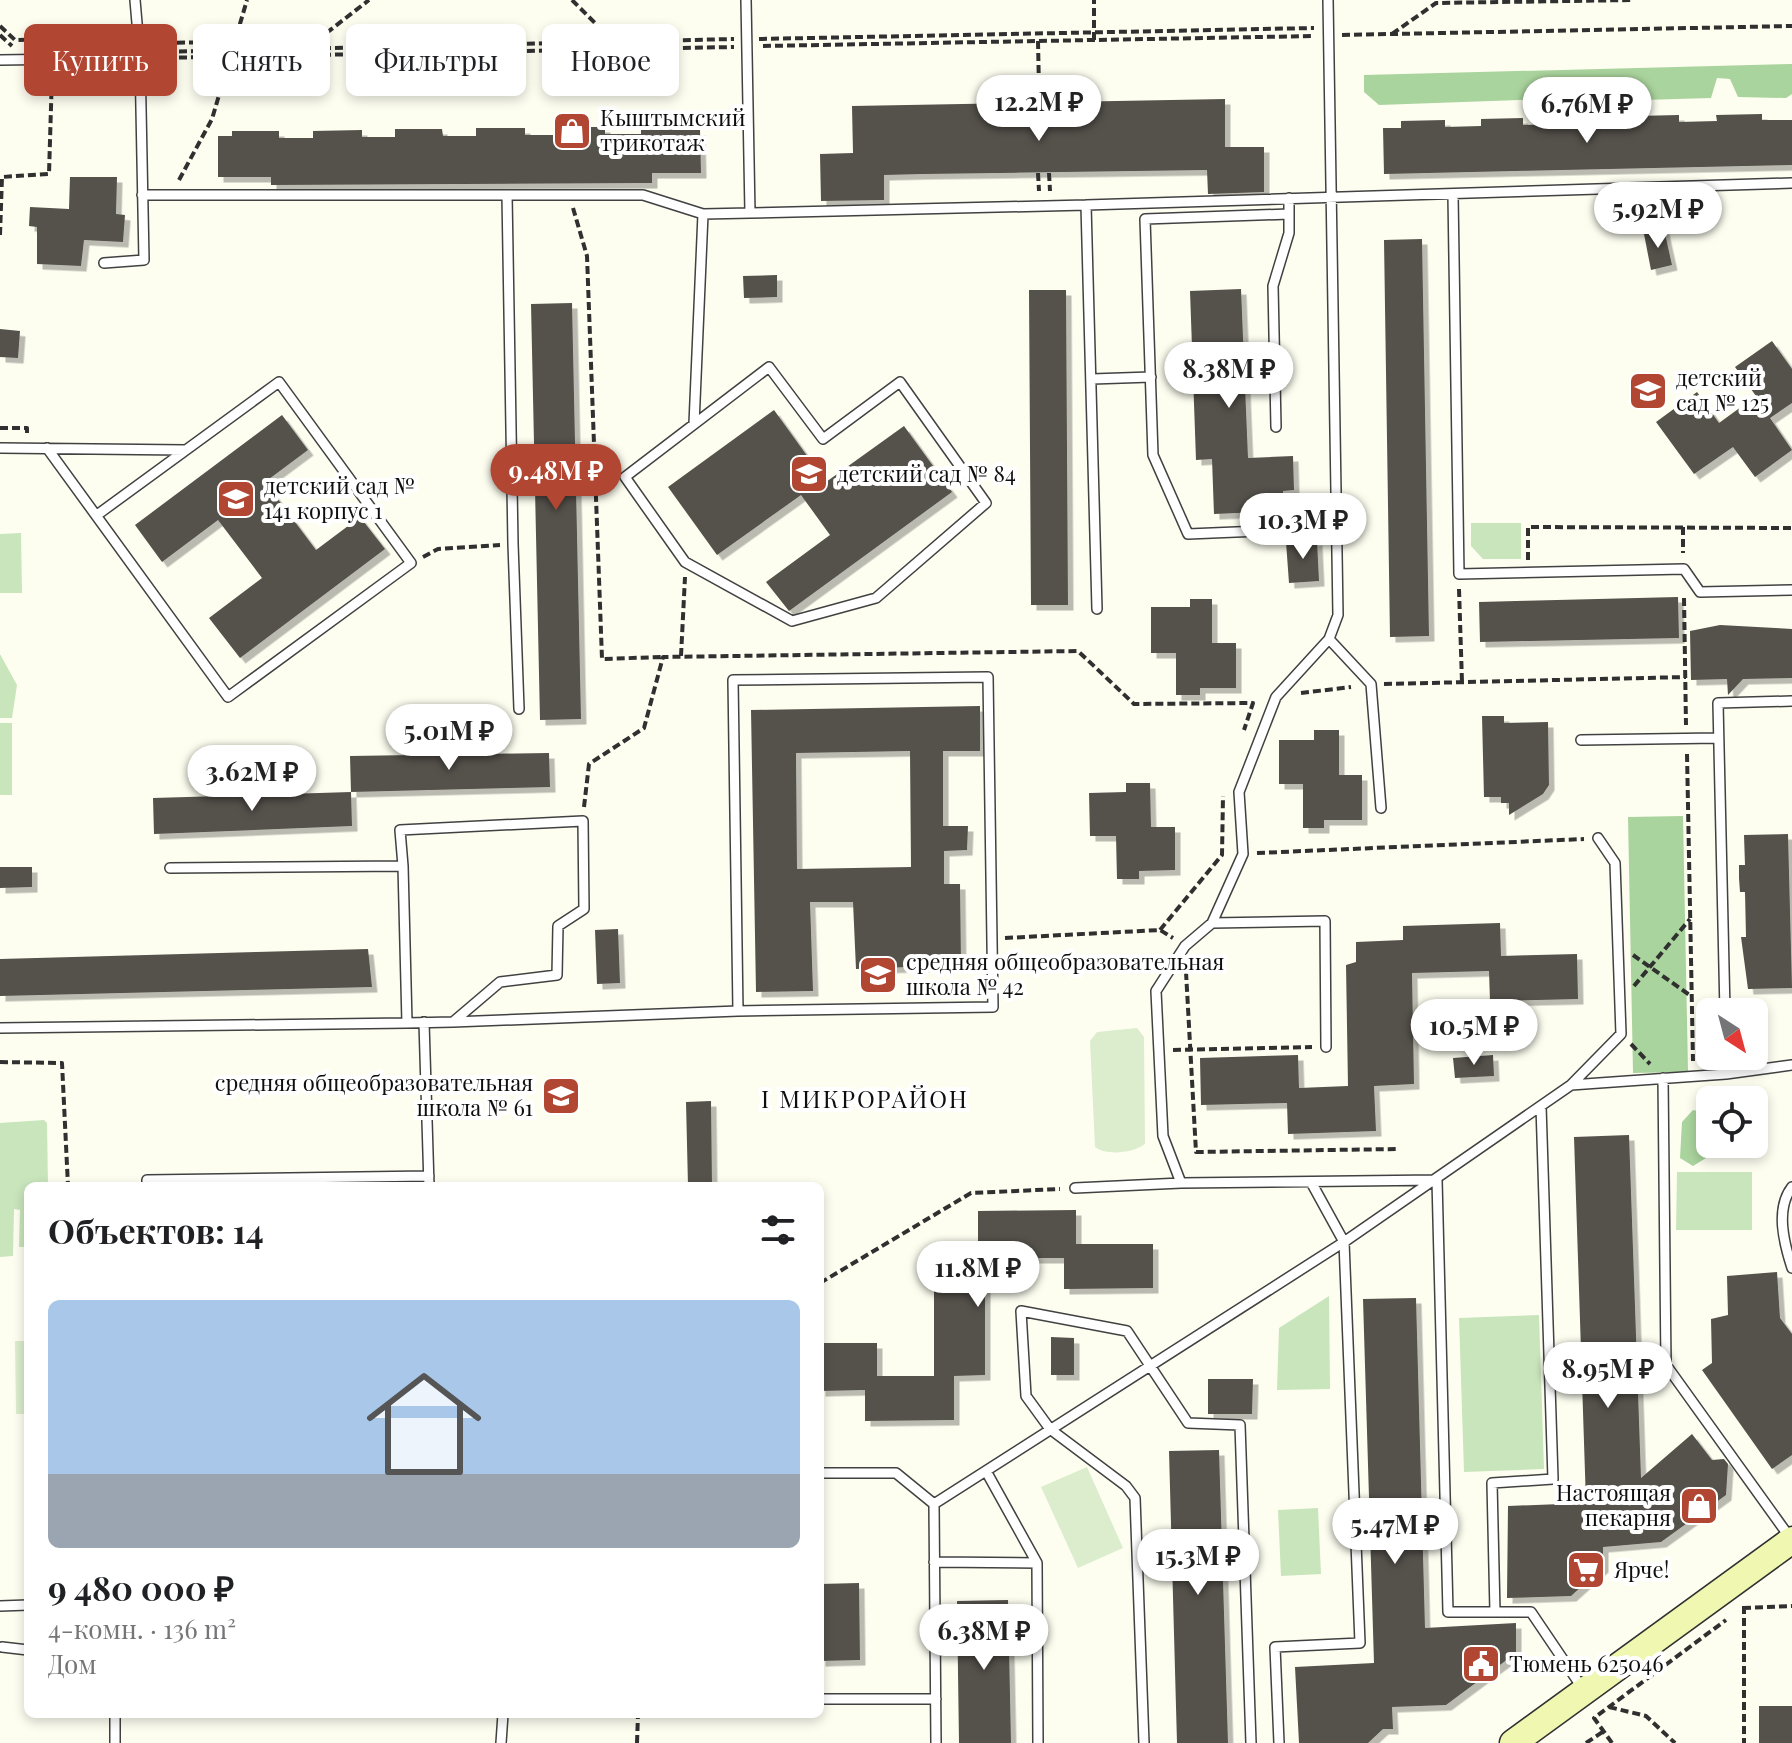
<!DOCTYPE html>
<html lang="ru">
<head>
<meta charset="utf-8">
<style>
	body { margin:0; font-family:"Playfair Display",serif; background:#f2f2f2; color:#202124; height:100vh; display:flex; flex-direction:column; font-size:30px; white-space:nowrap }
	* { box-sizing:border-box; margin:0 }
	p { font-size:26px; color:#757577 }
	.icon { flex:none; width:44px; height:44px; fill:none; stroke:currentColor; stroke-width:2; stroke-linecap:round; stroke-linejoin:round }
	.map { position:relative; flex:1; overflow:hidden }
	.panel { position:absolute; left:24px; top:1182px; width:800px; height:536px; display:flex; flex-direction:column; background:#fff; border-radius:12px; box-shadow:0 4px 12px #0003 }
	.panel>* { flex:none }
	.banner { position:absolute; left:24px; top:24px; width:800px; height:72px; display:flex; gap:16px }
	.needle { width:52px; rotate:144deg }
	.buttons { position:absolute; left:1696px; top:998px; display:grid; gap:16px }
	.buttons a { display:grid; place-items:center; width:72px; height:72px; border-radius:12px; background:#fff; box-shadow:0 4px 12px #0003; font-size:40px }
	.price { position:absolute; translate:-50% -68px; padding:0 18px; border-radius:28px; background:#fff; color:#222; font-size:26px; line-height:52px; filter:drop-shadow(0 2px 4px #0008) }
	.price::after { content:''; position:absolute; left:50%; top:48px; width:24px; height:18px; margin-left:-12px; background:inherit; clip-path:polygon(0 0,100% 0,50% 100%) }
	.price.selected { background:#b14732; color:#fff }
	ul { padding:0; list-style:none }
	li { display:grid; align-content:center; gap:16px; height:424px; padding:0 24px }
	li+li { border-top:2px solid #e0e0e0 }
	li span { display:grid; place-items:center; height:248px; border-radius:12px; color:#555 }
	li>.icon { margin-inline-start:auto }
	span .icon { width:144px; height:144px; fill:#fffc; stroke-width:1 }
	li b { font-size:34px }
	h2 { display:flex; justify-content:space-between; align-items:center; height:96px; padding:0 24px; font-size:34px }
	.chip { padding:0 28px; border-radius:12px; background:#fff; box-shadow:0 4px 12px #0003; font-size:28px; line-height:72px }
	.chip.selected { background:#b14732; color:#fff }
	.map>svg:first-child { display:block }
	.green { fill:#c9e5bc }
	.forest { fill:#aad49d }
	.pitch { fill:#dbedcd }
	.building { fill:#55514b; fill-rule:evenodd; filter:url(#shadow) }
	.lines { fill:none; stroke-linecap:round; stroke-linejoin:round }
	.lane-casing { stroke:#414141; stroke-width:12 }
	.secondary-casing { stroke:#303030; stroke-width:29 }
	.path { stroke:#303030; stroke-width:4; stroke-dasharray:8 4; stroke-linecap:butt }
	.lane { stroke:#fff; stroke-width:9 }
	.secondary { stroke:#f0f7b1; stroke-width:26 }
	.labels { text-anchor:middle; stroke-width:8; stroke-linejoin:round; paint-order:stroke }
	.poi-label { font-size:22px; fill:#0e0e0e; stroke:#fff; text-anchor:start }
	.neighbourhood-label { font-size:24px; letter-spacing:2px; fill:#0e0e0e; stroke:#fff }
</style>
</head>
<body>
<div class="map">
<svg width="1792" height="1743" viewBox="0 0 1792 1743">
	<defs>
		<filter id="shadow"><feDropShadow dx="5.5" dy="5.5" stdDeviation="0" flood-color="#0004"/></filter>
	</defs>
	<rect width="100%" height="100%" fill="#fdfef0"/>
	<!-- green -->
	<path class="green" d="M1471,523H1521V559H1483L1471,546Z
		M21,533L22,593H0V534Z
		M0,654L17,685L12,718H0Z
		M0,723H12V795H0Z
		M44,1120L47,1123L48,1186H28V1247H19L20,1210L14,1209L13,1256L0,1257V1123Z
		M1677,1172H1752V1230H1676Z
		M1329,1296L1330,1389L1277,1390L1279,1328Z
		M1539,1315L1544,1469L1464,1472L1459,1318Z
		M1318,1508L1321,1574L1281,1576L1278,1510Z"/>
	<!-- forest -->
	<path class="forest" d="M1792,64V94L1786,98L1738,97L1730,79L1717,78L1711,98L1643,100L1619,86L1602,97L1379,105L1364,92V75Z
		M1683,816L1688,1072L1633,1073L1628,817Z
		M1693,1110L1710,1114V1144H1744L1733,1155L1724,1147L1693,1166L1680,1158L1682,1122Z"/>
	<!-- pitch -->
	<path class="pitch" d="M1137,1028L1144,1037L1145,1144C1133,1153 1107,1156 1095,1147L1090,1041L1097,1032Z
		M15,1341H28V1414H16Z
		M1087,1467L1123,1548L1078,1568L1041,1487Z"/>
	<!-- building -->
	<path class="building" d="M1225,99V147H1264V192L1208,194L1207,170L923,174L884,175V200L821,201L820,154L853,153L852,106Z
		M1762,114V120H1792V165L1384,174L1383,128H1401V121L1445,120V127L1481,126V119L1523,118V125L1560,124V118L1603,117V123H1636V116L1679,115V122L1717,121L1716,115Z
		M690,125V130H700L701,173H652V183L271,185V177H218V136H232V131H279V138H313V131L362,130V137H395V129H442L443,136H476V128H525V135H559L558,127H605V134H641V126Z
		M70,177H117L116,214L125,215L123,242L84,240L81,266L37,264V227L29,226L30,207L69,209Z
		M1664,229L1672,265L1651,270L1644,234Z
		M1422,239L1429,636L1390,637L1384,240Z
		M777,275V297L744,298L743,276Z
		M1241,289L1248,458L1293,456L1294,490L1283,491L1284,511L1214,514L1212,459L1196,460L1190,291Z
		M1029,290H1066L1068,605H1031Z
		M572,303L581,719L540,720L531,304Z
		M0,329L20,331L18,358L0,357Z
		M1772,341L1792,369V403L1770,418L1792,450L1755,477L1733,447L1694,474L1656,422L1697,392L1719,423L1756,396L1735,367Z
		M774,410L826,482L904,426L952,492L789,611L766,582L830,535L801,495L717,555L668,487Z
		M282,415L308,450L265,482L316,550L360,517L385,549L240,658L209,618L262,578L218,520L162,562L135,525Z
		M1317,540L1319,581L1289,583L1286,542Z
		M1678,597L1679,638L1480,642L1479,602Z
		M1190,599H1212V643H1236V688H1200V695H1176V653H1151V607H1190Z
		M1720,625L1792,629V678L1743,679L1728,695L1727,679L1691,680L1690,631Z
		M980,706V751H943V826H968L967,850L944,851V884H960L961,965L856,969L853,902H810L813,991L756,992L751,710ZM910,751L911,867L797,869L796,753Z
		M1482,716H1504V723L1548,722L1549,785L1543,794L1509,815V803H1501V797H1484Z
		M1314,730H1339V775H1362V820H1324V828H1303V784H1279V740H1314Z
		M549,753L550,787L351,792L350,756Z
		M1126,783H1150L1151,827H1175V870L1139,871V879H1117L1116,836H1090L1089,793L1126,792Z
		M351,792L352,826L154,834L153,798Z
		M1788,834L1792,988L1748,989L1741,937H1746L1745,892H1740L1739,878V865H1745L1744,835Z
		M0,867H32V887L0,888Z
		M1500,923L1501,956L1577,954L1578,999L1490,1001L1489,971L1412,973L1414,1084L1374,1086L1376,1131L1288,1134L1287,1103L1201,1105L1200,1058L1298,1055L1299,1088L1348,1086L1346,965L1356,962V942L1403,940V926Z
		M618,929L620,983L597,984L595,930Z
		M368,949L372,987L0,996V959Z
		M1493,1055L1494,1076L1455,1078L1453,1058Z
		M711,1101L712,1186H688L686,1102Z
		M1629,1135L1641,1478L1692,1434L1712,1460L1724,1459L1728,1464L1726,1495L1661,1542L1603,1547V1567L1571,1596L1507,1598L1508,1506L1586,1503L1574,1137Z
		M1076,1210V1244H1153V1288L1064,1289V1258H985V1375L954,1376V1420L865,1421V1390L820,1391V1343H877V1376H934V1245L978,1244V1211Z
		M1777,1272L1780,1318L1792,1334V1455L1772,1469L1702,1370L1712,1363L1711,1319L1728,1315L1727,1276Z
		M1416,1298L1425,1628L1516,1623V1653L1446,1705L1392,1707L1393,1729H1383L1368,1743H1299L1295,1667L1374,1663L1363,1299Z
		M1051,1337L1074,1338V1375H1051Z
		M1208,1379H1253L1252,1414H1208Z
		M1219,1450L1228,1743H1177L1169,1451Z
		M859,1583L860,1660L820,1661V1584Z
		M1008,1600L1011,1743H959L957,1601Z
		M1759,1706H1792V1743H1759Z"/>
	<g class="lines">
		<!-- lane casing -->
		<g class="lane-casing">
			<path id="lane" d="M1328,0L1338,615L1329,639L1276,697L1239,792L1243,854L1212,923L1185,946L1156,991L1163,1136L1181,1183L1437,1180L1448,1612H1531L1583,1689
				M0,60L140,58
				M142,195H507
				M1453,195L1459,574L1684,569L1700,592L1792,590
				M750,213L1086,205
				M1289,214L1145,219L1153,455L1188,534L1337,528
				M104,263L144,260L140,58L135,0
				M769,367L823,439L900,382L986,503L876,598L792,621L685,562L625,477Z
				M1092,379L1151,377
				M694,424L703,214
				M1276,427L1273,286L1289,233V198
				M0,448L185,450
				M47,448L228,697L411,563L279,382L97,515
				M1097,609L1086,205L1792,183
				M1329,639L1371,684L1381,808
				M988,677L993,1007L738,1011L733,680Z
				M519,709L513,544L507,195H643L703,214L750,213L746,0
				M1581,740L1718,738
				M403,866L400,830L583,821L584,909L558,926L557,975L500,982L453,1022L407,1023
				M1212,923L1325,921L1326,1047
				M1725,1012L1718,703L1792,701
				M424,1022L429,1186
				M453,1022L738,1011
				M0,1028L407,1023L403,866L170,868
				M1726,1056V1074
				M1663,1078L1666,1365L1791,1539
				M1571,1085L1621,1034L1615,863L1598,838
				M147,1186V1180L429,1176
				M1792,1187C1775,1209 1784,1243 1792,1268
				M1075,1188L1181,1183
				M986,1471L1037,1563L1038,1743
				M820,1473H896L934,1504
				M934,1562L1037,1563
				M0,1606L28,1605
				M1495,1612L1492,1483L1553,1479L1541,1106
				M2,1647L28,1650
				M820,1699H936
				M115,1714V1743
				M501,1743L503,1714
				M936,1743L934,1504L1344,1242L1571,1085L1726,1074L1792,1065
				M1144,1743L1135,1498L1126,1486L1050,1429L1026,1396L1021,1311L1127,1331L1188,1423L1240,1425L1251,1743
				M1279,1743L1275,1647L1360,1643L1344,1242L1311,1182"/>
		</g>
		<!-- secondary casing -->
		<g class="secondary-casing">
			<path id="secondary" d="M1513,1743L1792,1540"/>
		</g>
		<!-- path -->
		<path class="path" d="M572,0L621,49
			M0,26L15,40L124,38
			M1392,34L1436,3L1633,0
			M0,35L12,46
			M1342,35L1792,26
			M759,39L1314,28
			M1094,40V0
			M1038,41L1039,89
			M153,43L234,42
			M763,46L1314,36
			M155,52L734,39
			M298,55L369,0
			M155,58L734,47
			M1081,88V100L999,103V90Z
			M1038,173L1039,191
			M1049,173L1050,191
			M179,180L212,119L247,0
			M573,208L587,256L602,659L663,657
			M0,235L2,177L49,174L52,74
			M0,428H27V434
			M1683,527V553
			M423,557L438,549L500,545
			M1528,560V527L1792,528
			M1459,589L1462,682
			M1684,598L1686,725
			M681,656L685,577
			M1384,684L1686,677
			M1301,693L1351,687
			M1687,754L1693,1061
			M584,807L589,764L644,728L663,657L1078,651L1134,704L1253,703L1244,730
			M1257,853L1584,839
			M1160,930L1222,855L1223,796
			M1005,938L1160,930L1173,938
			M1633,955L1691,996
			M1186,972L1196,1152L1397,1149
			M1634,986L1690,919
			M1631,1044L1650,1064
			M1173,1050L1312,1047
			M0,1062L62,1063L68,1186
			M820,1283L971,1193L1060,1189
			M1744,1606V1743
			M1743,1608L1792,1606
			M1609,1707L1646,1716L1675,1743
			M637,1743L638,1714
			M1586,1743L1604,1731
			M1612,1743L1594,1718L1726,1620"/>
		<!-- lane -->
		<use href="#lane" class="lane"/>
		<!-- secondary -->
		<use href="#secondary" class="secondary"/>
	</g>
	<!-- icons -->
	<defs>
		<g id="shop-square" transform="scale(2)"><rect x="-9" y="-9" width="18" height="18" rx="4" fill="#b14732" stroke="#fff"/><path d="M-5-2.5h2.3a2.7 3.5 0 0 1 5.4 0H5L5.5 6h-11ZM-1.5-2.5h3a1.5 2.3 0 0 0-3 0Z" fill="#fff"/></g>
		<g id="school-square" transform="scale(2)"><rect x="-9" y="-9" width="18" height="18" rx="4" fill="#b14732" stroke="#fff"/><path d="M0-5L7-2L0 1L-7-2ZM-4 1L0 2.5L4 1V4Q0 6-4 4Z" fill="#fff"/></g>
		<g id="supermarket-square" transform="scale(2)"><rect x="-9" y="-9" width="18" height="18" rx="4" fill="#b14732" stroke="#fff"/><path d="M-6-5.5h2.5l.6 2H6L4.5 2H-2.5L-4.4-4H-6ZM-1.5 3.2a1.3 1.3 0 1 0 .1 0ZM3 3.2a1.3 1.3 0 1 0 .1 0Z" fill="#fff"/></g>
		<g id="civic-square" transform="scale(2)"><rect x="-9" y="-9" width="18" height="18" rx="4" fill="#b14732" stroke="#fff"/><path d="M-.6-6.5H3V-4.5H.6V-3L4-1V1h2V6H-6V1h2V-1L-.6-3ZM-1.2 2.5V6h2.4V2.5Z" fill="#fff"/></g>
	</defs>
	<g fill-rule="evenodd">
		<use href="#shop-square" x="572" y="131"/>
		<use href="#school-square" x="1648" y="391"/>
		<use href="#school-square" x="809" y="474"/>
		<use href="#school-square" x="236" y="499"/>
		<use href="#school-square" x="878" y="975"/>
		<use href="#school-square" x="561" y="1096"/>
		<use href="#shop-square" x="1699" y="1506"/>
		<use href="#supermarket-square" x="1586" y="1570"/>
		<use href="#civic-square" x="1481" y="1664"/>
	</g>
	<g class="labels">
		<!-- poi labels -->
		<g class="poi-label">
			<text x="600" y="126">Кыштымский<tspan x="600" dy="25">трикотаж</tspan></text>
			<text x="1676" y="386">детский<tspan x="1676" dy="25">сад № 125</tspan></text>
			<text x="837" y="482">детский сад № 84</text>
			<text x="264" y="494">детский сад №<tspan x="264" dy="25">141 корпус 1</tspan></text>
			<text x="906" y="970">средняя общеобразовательная<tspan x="906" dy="25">школа № 42</tspan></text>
			<text x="533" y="1091" text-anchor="end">средняя общеобразовательная<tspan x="533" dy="25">школа № 61</tspan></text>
			<text x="1671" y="1501" text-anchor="end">Настоящая<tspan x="1671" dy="25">пекарня</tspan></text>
			<text x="1614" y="1578">Ярче!</text>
			<text x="1509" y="1672">Тюмень 625046</text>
		</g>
		<!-- neighbourhood labels -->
		<g class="neighbourhood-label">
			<text x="865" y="1108">I МИКРОРАЙОН</text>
		</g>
	</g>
</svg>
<div class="buttons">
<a><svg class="needle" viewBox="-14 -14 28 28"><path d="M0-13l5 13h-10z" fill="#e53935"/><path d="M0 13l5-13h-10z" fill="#757577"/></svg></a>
<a><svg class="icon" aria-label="locate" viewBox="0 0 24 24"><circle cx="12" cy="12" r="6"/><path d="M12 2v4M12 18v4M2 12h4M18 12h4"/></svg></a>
</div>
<b class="price" style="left:1039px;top:143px">12.2M ₽</b>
<b class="price" style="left:1587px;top:145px">6.76M ₽</b>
<b class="price" style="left:1658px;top:250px">5.92M ₽</b>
<b class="price" style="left:1229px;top:410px">8.38M ₽</b>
<b class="price selected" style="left:556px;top:512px">9.48M ₽</b>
<b class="price" style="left:1303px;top:561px">10.3M ₽</b>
<b class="price" style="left:449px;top:772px">5.01M ₽</b>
<b class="price" style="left:252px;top:813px">3.62M ₽</b>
<b class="price" style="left:1474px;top:1067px">10.5M ₽</b>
<b class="price" style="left:978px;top:1309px">11.8M ₽</b>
<b class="price" style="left:1608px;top:1410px">8.95M ₽</b>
<b class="price" style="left:1395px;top:1566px">5.47M ₽</b>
<b class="price" style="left:1198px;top:1597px">15.3M ₽</b>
<b class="price" style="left:984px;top:1672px">6.38M ₽</b>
<div class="banner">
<a class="chip selected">Купить</a>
<a class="chip">Снять</a>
<a class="chip">Фильтры</a>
<a class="chip">Новое</a>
</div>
<section class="panel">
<h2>Объектов: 14<svg class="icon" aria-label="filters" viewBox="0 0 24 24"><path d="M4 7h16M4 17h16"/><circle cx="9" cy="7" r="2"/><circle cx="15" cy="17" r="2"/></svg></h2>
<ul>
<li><span style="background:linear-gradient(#a9c7e8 70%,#9aa5b1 0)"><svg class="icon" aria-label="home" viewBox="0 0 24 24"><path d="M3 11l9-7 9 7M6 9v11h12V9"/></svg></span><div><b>9 480 000 ₽</b><p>4-комн. · 136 m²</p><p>Дом</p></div></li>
</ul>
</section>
</div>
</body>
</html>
